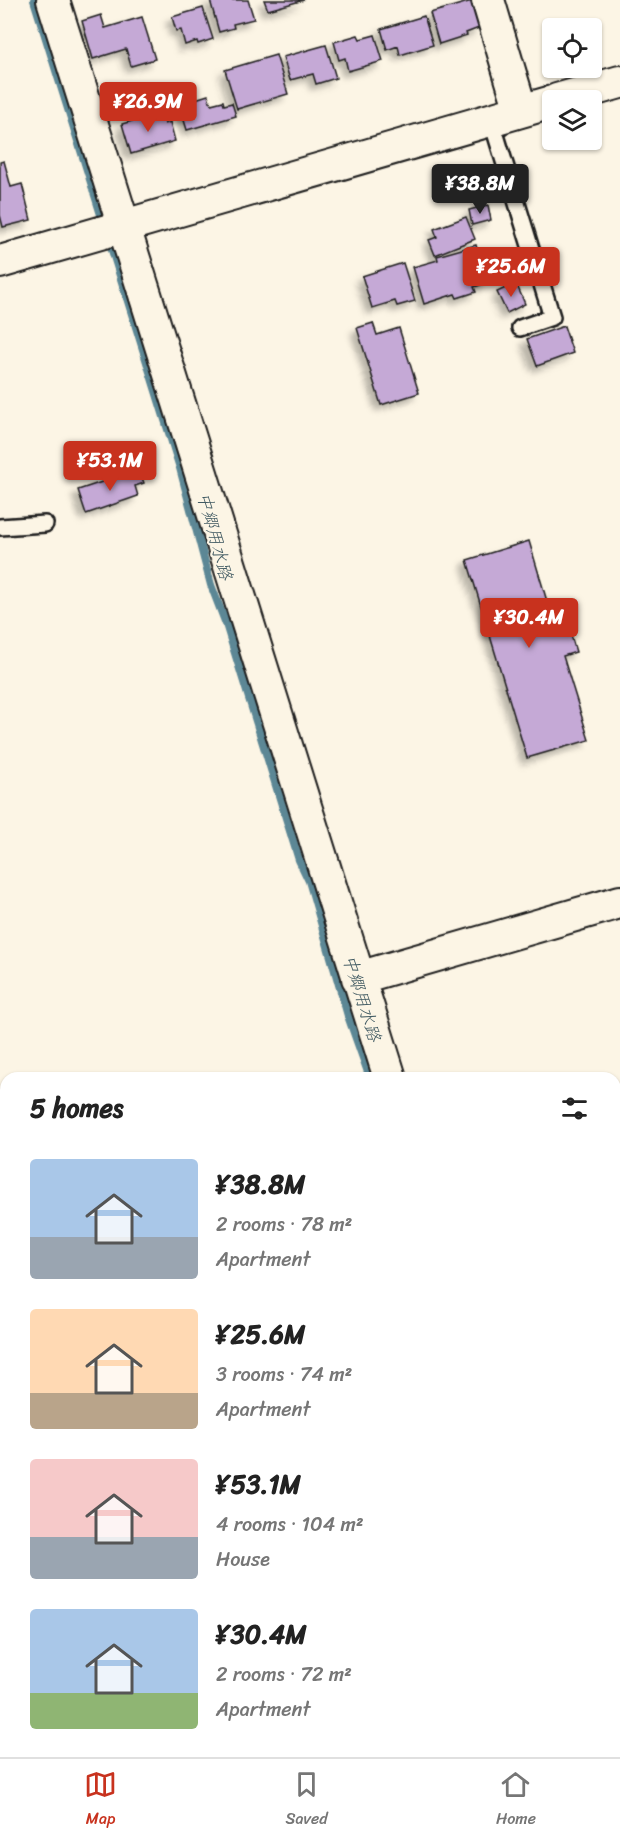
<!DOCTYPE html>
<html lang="en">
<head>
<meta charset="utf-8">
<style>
	body { margin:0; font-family:Sriracha,"Klee One",sans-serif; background:#f2f2f2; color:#222; height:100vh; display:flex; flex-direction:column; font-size:22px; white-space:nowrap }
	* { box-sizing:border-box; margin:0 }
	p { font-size:20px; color:#767676 }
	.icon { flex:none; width:33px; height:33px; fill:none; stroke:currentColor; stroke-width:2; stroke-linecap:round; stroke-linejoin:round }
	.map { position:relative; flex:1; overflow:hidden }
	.drawer { position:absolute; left:0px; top:1072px; width:621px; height:686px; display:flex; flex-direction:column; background:#fff; border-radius:18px 18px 0 0; box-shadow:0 2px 4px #0004 }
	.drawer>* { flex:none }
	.buttons { position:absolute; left:542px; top:18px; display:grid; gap:12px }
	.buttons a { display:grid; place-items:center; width:60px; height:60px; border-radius:6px; background:#fff; box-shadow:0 2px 4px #0004; font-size:30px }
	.price { position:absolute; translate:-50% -51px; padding:0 14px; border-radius:6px; background:#c8321e; color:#fff; font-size:20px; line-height:39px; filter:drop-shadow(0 2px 3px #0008) }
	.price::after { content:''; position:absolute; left:50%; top:36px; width:18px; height:14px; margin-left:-9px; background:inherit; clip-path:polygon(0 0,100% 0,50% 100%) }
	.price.active { background:#222; color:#fff }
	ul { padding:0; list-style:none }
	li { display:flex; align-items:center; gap:18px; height:150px; padding:0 30px }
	li span { display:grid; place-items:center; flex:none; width:168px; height:120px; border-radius:6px; color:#555 }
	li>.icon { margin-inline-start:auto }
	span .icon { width:72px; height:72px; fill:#fffc; stroke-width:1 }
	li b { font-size:26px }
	h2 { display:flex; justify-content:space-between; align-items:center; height:72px; padding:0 30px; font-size:26px }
	.tabs { display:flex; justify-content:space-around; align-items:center; height:84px; border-top:2px solid #e0e0e0; background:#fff; font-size:16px; color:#767676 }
	.tabs a { display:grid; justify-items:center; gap:3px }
	.tabs .active { color:#c8321e }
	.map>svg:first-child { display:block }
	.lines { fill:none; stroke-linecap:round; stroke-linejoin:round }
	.stream { stroke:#5b8795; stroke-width:8 }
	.river { stroke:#85cee5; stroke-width:50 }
	.building { fill:#c5a9d6; stroke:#1c1c1c; stroke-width:1.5; filter:url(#shadow) }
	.service-casing { stroke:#1c1c1c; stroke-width:20 }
	.minor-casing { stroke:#1c1c1c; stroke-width:36 }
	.path { stroke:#1c1c1c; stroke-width:4; stroke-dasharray:6 4.5; stroke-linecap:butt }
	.service { stroke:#fcf5e5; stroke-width:15 }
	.minor { stroke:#fcf5e5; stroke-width:32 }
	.labels { text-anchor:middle; stroke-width:4.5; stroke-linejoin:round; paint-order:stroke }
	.water-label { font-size:18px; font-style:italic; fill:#415a62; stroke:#fcf5e5 }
</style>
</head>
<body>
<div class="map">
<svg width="620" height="1757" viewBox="0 0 620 1757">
	<defs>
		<filter id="shadow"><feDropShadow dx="-5.5" dy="5.5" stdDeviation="3" flood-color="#0004"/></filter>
	</defs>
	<rect width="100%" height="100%" fill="#fcf5e5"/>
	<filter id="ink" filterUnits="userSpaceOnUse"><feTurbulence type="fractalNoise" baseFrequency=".0167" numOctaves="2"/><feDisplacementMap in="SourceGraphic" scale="12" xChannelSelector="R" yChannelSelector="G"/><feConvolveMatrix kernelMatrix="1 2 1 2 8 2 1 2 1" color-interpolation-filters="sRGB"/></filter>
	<g filter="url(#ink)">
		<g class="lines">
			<!-- stream -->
			<path class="stream" d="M34,0L180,468L211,585L226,624L299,860L309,881L348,1016L370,1078
				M573,1752L574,1757"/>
			<!-- river -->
			<path class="river" d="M0,1666L6,1683
				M30,1752L32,1757"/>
		</g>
		<!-- building -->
		<path class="building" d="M210,0H248L254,19L233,24L234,28L219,32Z
			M264,0H304L268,10Z
			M472,1L479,28L466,33L467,35L439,44L430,13Z
			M203,8L213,39L198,44L197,41L185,45L181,30L176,31L172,17Z
			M101,15L105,28L142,17L155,59L131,66L126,49L93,59L82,21Z
			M424,16L433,45L400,55L398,46L387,50L381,29Z
			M358,35L360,39L375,35L383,61L348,71L345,58L339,60L334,42Z
			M326,45L336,78L316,84L313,74L290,80L283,57Z
			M276,55L288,94L237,109L225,70Z
			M208,95L211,104L223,101L224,105L232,103L236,116L187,130L180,107L187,105L186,102Z
			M162,112L165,124L170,122L175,141L131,154L122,124Z
			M4,161L11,187L22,184L31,220L3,227L0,215V162Z
			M488,205L491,220L472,225L469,210Z
			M466,217L475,239L435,255L429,240L437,237L434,229Z
			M476,245L487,283L474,287L476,292L457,298L455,294L424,304L413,267L438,260L437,256Z
			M403,263L415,301L397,306L395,301L372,308L362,276Z
			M516,283L525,304L507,313L497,292Z
			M373,323L377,335L399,328L419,393L381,405L357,328Z
			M564,326L573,353L537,366L527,339Z
			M132,472L134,477L141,475L144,483L135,486L138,496L86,514L78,490Z
			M529,541L552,618L565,615L576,652L563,656L589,740L527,758L467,560Z"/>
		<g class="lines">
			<!-- service casing -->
			<g class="service-casing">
				<path id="service" d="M491,119L552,317L520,328
					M0,527L45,524"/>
			</g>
			<!-- minor casing -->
			<g class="minor-casing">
				<path id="minor" d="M53,0L390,1078
					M488,0L521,111
					M557,100L620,82
					M0,262L552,102
					M358,978L620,902
					M0,1344L6,1360
					M144,1752L146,1757
					M599,1752L601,1757"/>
			</g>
			<!-- path -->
			<path class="path" d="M0,1450L6,1467
				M107,1752L109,1757"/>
			<!-- service -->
			<use href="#service" class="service"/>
			<!-- minor -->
			<use href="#minor" class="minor"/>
		</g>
	</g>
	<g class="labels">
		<!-- water labels -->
		<g class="water-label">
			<text transform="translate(215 536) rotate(75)" y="6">中郷用水路</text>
			<text transform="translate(362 998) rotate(73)" y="6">中郷用水路</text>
		</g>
	</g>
</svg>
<div class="buttons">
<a><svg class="icon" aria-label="locate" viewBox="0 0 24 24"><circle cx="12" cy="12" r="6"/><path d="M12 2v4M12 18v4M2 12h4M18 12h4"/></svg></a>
<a><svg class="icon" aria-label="layers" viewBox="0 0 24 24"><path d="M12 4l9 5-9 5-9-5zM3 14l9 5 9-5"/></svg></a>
</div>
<b class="price" style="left:148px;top:133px">¥26.9M</b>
<b class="price active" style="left:480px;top:215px">¥38.8M</b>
<b class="price" style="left:511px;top:298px">¥25.6M</b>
<b class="price" style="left:110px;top:492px">¥53.1M</b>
<b class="price" style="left:529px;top:649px">¥30.4M</b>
<section class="drawer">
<h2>5 homes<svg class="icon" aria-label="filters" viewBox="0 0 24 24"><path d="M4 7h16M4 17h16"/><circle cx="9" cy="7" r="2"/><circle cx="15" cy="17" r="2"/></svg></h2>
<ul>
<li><span style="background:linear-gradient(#a9c7e8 65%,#9aa5b1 0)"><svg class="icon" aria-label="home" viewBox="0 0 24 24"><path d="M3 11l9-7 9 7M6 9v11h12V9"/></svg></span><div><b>¥38.8M</b><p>2 rooms · 78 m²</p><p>Apartment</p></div></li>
<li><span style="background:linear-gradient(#ffd9b3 70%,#b9a48a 0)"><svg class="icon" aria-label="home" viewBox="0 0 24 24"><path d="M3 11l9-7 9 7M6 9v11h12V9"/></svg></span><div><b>¥25.6M</b><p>3 rooms · 74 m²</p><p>Apartment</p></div></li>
<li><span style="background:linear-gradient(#f6c9c9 65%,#9aa5b1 0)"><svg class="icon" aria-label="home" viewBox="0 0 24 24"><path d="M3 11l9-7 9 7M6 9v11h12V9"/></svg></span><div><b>¥53.1M</b><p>4 rooms · 104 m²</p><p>House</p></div></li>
<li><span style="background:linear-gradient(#a9c7e8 70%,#8fb573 0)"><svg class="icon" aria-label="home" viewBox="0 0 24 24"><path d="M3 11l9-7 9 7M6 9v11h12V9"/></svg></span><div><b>¥30.4M</b><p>2 rooms · 72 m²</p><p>Apartment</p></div></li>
</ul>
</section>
</div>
<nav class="tabs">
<a class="active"><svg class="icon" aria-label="map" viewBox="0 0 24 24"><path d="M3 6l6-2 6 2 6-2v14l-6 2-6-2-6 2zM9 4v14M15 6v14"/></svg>Map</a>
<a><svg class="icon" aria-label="saved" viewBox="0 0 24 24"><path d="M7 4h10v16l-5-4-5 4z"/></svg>Saved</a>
<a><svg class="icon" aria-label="home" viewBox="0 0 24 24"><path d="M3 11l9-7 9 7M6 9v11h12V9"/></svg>Home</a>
</nav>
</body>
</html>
